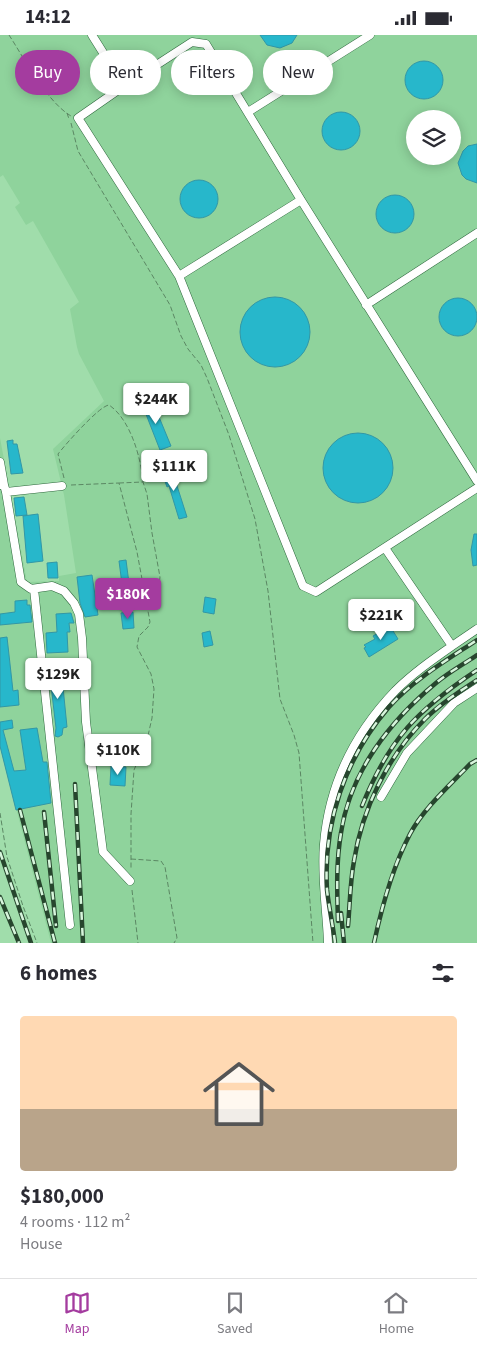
<!DOCTYPE html>
<html lang="en">
<head>
<meta charset="utf-8">
<style>
	body { margin:0; font-family:"Source Sans 3",sans-serif; background:#f2f2f3; color:#2b2b33; height:100vh; display:flex; flex-direction:column; font-size:19px; white-space:nowrap }
	* { box-sizing:border-box; margin:0 }
	p { font-size:16px; color:#7c7c81 }
	.icon { flex:none; width:28px; height:28px; fill:none; stroke:currentColor; stroke-width:2; stroke-linecap:round; stroke-linejoin:round }
	.map { position:relative; height:908px; overflow:hidden }
	.details { display:flex; flex-direction:column; background:#fff; flex:1 }
	.details>* { flex:none }
	.banner { position:absolute; left:15px; top:15px; width:448px; height:45px; display:flex; gap:10px }
	.tools { position:absolute; left:406px; top:75px; display:grid; gap:10px }
	.tools a { display:grid; place-items:center; width:55px; height:55px; border-radius:50%; background:#fff; box-shadow:0 2px 12px #0003; font-size:25px }
	.price { position:absolute; translate:-50% -42px; padding:0 11px; border-radius:5px; background:#fff; color:#222; font-size:16px; line-height:32px; filter:drop-shadow(0 1px 2px #0008) }
	.price::after { content:''; position:absolute; left:50%; top:30px; width:15px; height:11px; margin-left:-8px; background:inherit; clip-path:polygon(0 0,100% 0,50% 100%) }
	.price.current { background:#a43c9f; color:#fff }
	ul { padding:0; list-style:none }
	li { display:grid; align-content:center; gap:10px; height:265px; padding:0 20px }
	li+li { border-top:1px solid #e1e1e2 }
	li span { display:grid; place-items:center; height:155px; border-radius:5px; color:#555 }
	li>.icon { margin-inline-start:auto }
	span .icon { width:90px; height:90px; fill:#fffc; stroke-width:1 }
	li b { font-size:21px }
	h2 { display:flex; justify-content:space-between; align-items:center; height:60px; padding:0 20px; font-size:21px }
	.tag { padding:0 18px; border-radius:22px; background:#fff; box-shadow:0 2px 12px #0003; font-size:18px; line-height:45px }
	.tag.current { background:#a43c9f; color:#fff }
	.status { display:flex; justify-content:space-between; align-items:center; height:35px; padding:0 25px; background:#fff; direction:ltr }
	.status svg { height:14px; fill:currentColor }
	.dock { display:flex; justify-content:space-around; align-items:center; height:70px; border-top:1px solid #e1e1e2; background:#fff; font-size:14px; color:#7c7c81 }
	.dock a { display:grid; justify-items:center; gap:2px }
	.dock .current { color:#a43c9f }
	.map>svg:first-child { display:block }
	.built { fill:#8fd39c; fill-rule:evenodd }
	.building { fill:#27b7cb; stroke:#3297a6 }
	.lines { fill:none; stroke-linecap:round; stroke-linejoin:round }
	.minor-casing { stroke:#2d673c; stroke-width:9 }
	.path { stroke:#5b8763; stroke-width:1; stroke-dasharray:5 2.5; stroke-linecap:butt }
	.minor { stroke:#fff; stroke-width:8 }
	.rail-casing { stroke:#27462e; stroke-width:4.5 }
	.rail { stroke:#d7f5dc; stroke-width:2.5; stroke-dasharray:8; stroke-linecap:butt }
</style>
</head>
<body>
<div class="status"><b>14:12</b><svg viewBox="0 0 49 12"><path d="M0 12V9h3v3zM5 12V6h3v6zM10 12V3h3v9zM15 12V0h3v12zM26 1h20v11H26zM47 4h2v5h-2z"/></svg></div>
<div class="map">
<svg width="477" height="908" viewBox="0 0 477 908">
	<rect width="100%" height="100%" fill="#a0ddab"/>
	<!-- built -->
	<path class="built" d="M0,0H477V908H51L0,711V403L27,547L59,546V541L76,538L64,460L53,414L104,366L79,319L77,312L70,274L79,267L33,186L26,190L15,172L20,168L3,140L0,142ZM415,84H452V121H415Z"/>
	<!-- building -->
	<path class="building" d="M260,0H297L292,8L280,13L267,10Z
		M405 45a19 19 0 1 1 38 0a19 19 0 1 1-38 0Z
		M322 96a19 19 0 1 1 38 0a19 19 0 1 1-38 0Z
		M477,109V148L466,144L462,140L458,128L463,116L468,111Z
		M180 164a19 19 0 1 1 38 0a19 19 0 1 1-38 0Z
		M376 179a19 19 0 1 1 38 0a19 19 0 1 1-38 0Z
		M240 297a35 35 0 1 1 70 0a35 35 0 1 1-70 0Z
		M439 282a19 19 0 1 1 38 0a19 19 0 1 1-38 0Z
		M152,365L171,411L160,415L142,369Z
		M323 433a35 35 0 1 1 70 0a35 35 0 1 1-70 0Z
		M13,405V409H17L23,438L11,439L7,406Z
		M171,432L187,482L179,484L169,451L167,452L161,435Z
		M24,462L27,480L16,481L14,463Z
		M38,479L43,526L27,528L23,481Z
		M474,499H477V530L473,531L471,515Z
		M126,525L130,556L123,557L119,526Z
		M57,527L58,543H48L47,528Z
		M92,540L98,580L85,582L80,568L77,542Z
		M205,562L216,564L214,579L203,577Z
		M27,565V570H30L32,587L0,590V579L15,577V566Z
		M133,577L134,593L123,594L121,578Z
		M71,578L74,588H69L70,597H67L68,617L47,618L46,598L57,597L56,579Z
		M390,591L398,604L369,622L364,613L366,612L364,610L375,604L373,601Z
		M210,596L213,610L204,612L202,598Z
		M7,602L13,656L18,655L19,670L0,672V603Z
		M61,632L67,692L63,693L62,700L58,702L55,701L56,693L49,633Z
		M12,685L13,693L3,695L14,736L26,735L20,695L37,693L43,727H47L51,768L16,775L0,711V687Z
		M111,731L126,732L125,751L110,750Z"/>
	<g class="lines">
		<!-- minor casing -->
		<g class="minor-casing">
			<path id="minor" d="M92,0L124,51L78,83L179,241L303,551L316,557L477,453
				M124,51L192,7L206,9L301,165L477,446
				M248,77L370,0
				M179,241L301,165
				M366,270L477,198
				M0,427L4,450
				M0,450H4L6,457L62,451
				M6,457L21,547L31,554L52,551L64,556L74,568L79,579L82,603L86,687L103,817L130,846
				M385,513L452,611L477,594
				M34,554L70,890
				M381,762L407,718L454,668L477,653
				M328,908C327,876 321,841 324,809C329,750 354,699 395,656C412,639 432,625 452,611"/>
		</g>
		<!-- path -->
		<path class="path" d="M9,0C24,23 47,67 71,81
			M67,78L69,84
			M71,88L78,116L170,270L181,301L188,314L201,330L207,343L229,400L255,484L268,556L280,664L294,700L299,718L313,908
			M64,443L58,419C65,410 99,371 109,370C130,384 141,422 143,447
			M119,448L143,447L147,459L152,498L160,542L159,550L147,572
			M71,450L119,448L137,517L150,587L148,592L139,601L137,612L151,639L154,654L152,683L147,705L134,735L131,779V833
			M0,778L7,822L23,871L37,908
			M131,824L161,826L165,832L177,903L174,908
			M132,855L138,908"/>
		<!-- minor -->
		<use href="#minor" class="minor"/>
		<!-- rail casing -->
		<g class="rail-casing">
			<path id="rail" d="M75,749L83,908
				M362,771C389,704 417,675 477,635
				M20,775L55,908
				M44,777L56,891
				M0,817L31,908
				M0,862L19,908
				M341,878L344,908
				M338,886C337,856 336,827 341,798C350,737 390,686 436,648C449,637 464,629 477,620
				M348,891C350,869 350,847 354,826C362,774 388,721 425,684C441,668 459,657 477,645
				M335,908C333,890 329,873 327,855C323,788 345,723 389,672C413,645 447,625 477,605
				M374,908C382,871 392,833 410,799C423,774 451,749 470,729L477,725"/>
		</g>
		<!-- rail -->
		<use href="#rail" class="rail"/>
	</g>
</svg>
<div class="tools">
<a><svg class="icon" aria-label="layers" viewBox="0 0 24 24"><path d="M12 4l9 5-9 5-9-5zM3 14l9 5 9-5"/></svg></a>
</div>
<b class="price" style="left:156px;top:390px">$244K</b>
<b class="price" style="left:174px;top:457px">$111K</b>
<b class="price current" style="left:128px;top:585px">$180K</b>
<b class="price" style="left:381px;top:606px">$221K</b>
<b class="price" style="left:58px;top:665px">$129K</b>
<b class="price" style="left:118px;top:741px">$110K</b>
<div class="banner">
<a class="tag current">Buy</a>
<a class="tag">Rent</a>
<a class="tag">Filters</a>
<a class="tag">New</a>
</div>
</div>
<section class="details">
<h2>6 homes<svg class="icon" aria-label="filters" viewBox="0 0 24 24"><path d="M4 7h16M4 17h16"/><circle cx="9" cy="7" r="2"/><circle cx="15" cy="17" r="2"/></svg></h2>
<ul>
<li><span style="background:linear-gradient(#ffd9b3 60%,#b9a48a 0)"><svg class="icon" aria-label="home" viewBox="0 0 24 24"><path d="M3 11l9-7 9 7M6 9v11h12V9"/></svg></span><div><b>$180,000</b><p>4 rooms · 112 m²</p><p>House</p></div></li>
</ul>
</section>
<nav class="dock">
<a class="current"><svg class="icon" aria-label="map" viewBox="0 0 24 24"><path d="M3 6l6-2 6 2 6-2v14l-6 2-6-2-6 2zM9 4v14M15 6v14"/></svg>Map</a>
<a><svg class="icon" aria-label="saved" viewBox="0 0 24 24"><path d="M7 4h10v16l-5-4-5 4z"/></svg>Saved</a>
<a><svg class="icon" aria-label="home" viewBox="0 0 24 24"><path d="M3 11l9-7 9 7M6 9v11h12V9"/></svg>Home</a>
</nav>
</body>
</html>
